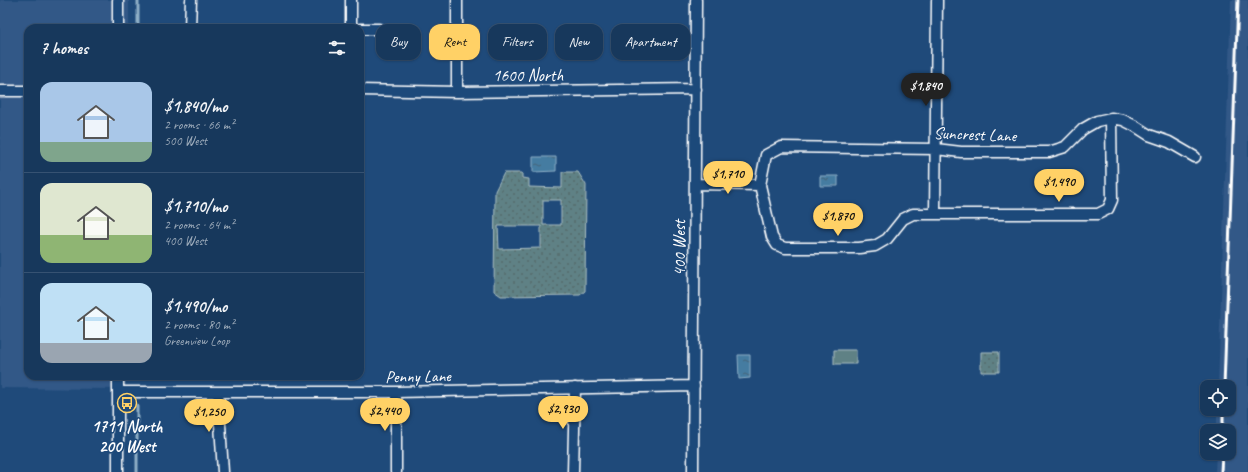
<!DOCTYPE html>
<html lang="en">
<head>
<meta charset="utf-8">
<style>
	body { margin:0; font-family:Caveat,sans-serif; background:#203f62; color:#f1f3f6; height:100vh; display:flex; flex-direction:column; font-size:15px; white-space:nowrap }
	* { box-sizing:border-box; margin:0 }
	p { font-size:13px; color:#9eacbb }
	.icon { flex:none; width:22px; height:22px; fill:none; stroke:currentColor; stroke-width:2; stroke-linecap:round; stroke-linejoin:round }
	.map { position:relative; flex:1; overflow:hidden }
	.details { position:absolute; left:24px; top:24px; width:340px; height:356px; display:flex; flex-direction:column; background:#17385c; border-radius:12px; box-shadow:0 1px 3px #0004,0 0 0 1px #365272 }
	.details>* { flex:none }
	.banner { position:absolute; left:376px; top:24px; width:380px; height:36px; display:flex; gap:8px }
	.tools { position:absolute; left:1200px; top:380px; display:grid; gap:8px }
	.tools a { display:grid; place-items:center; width:36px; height:36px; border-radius:8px; background:#17385c; box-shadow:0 1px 3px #0004,0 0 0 1px #365272; font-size:20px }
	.price { position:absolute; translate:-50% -34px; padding:0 9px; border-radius:14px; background:#ffd166; color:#111; font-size:13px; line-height:26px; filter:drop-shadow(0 1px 2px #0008) }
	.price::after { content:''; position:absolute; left:50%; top:24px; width:12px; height:9px; margin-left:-6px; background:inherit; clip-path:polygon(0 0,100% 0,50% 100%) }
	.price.current { background:#222; color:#fff }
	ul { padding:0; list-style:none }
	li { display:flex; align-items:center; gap:12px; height:100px; padding:0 16px }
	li+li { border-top:1px solid #365272 }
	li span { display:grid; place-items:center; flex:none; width:112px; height:80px; border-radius:12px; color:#555 }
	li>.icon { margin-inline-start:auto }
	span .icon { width:48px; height:48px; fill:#fffc; stroke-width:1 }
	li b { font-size:17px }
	h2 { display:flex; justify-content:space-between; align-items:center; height:48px; padding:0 16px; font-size:17px }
	.chip { padding:0 14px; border-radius:12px; background:#17385c; box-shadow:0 1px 3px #0004,0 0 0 1px #365272; font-size:14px; line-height:36px }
	.chip.current { background:#ffd166; color:#111 }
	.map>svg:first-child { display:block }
	.built { fill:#315887 }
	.green { fill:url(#green-dots); stroke:#aec0c2; fill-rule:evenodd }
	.pitch { fill:#5e8185; stroke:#aec0c2 }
	.water { fill:url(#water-ripples); stroke:#8fb0c7 }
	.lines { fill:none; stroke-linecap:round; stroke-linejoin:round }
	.stream { stroke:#8fb0c7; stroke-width:3 }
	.minor-casing { stroke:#fff; stroke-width:13 }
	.minor { stroke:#1f4a7a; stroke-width:10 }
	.rail { stroke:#fff; stroke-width:3 }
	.labels { text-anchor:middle; stroke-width:3; stroke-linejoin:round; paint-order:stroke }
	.street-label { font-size:17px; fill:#fff; stroke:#1f4a7a }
	.poi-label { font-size:17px; font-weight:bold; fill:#fff; stroke:#1f4a7a }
</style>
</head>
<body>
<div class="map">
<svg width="1248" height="472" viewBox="0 0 1248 472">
	<defs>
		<pattern id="green-dots" width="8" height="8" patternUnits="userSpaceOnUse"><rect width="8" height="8" fill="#5e8185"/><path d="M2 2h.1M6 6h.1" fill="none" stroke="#56696b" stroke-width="1.8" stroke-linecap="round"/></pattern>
		<pattern id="water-ripples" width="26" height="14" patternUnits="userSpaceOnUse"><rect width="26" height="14" fill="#447ba1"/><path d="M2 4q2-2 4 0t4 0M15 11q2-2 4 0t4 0" fill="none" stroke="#486476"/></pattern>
	</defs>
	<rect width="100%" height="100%" fill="#1f4a7a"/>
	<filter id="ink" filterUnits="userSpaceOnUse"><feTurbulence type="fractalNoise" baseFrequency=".025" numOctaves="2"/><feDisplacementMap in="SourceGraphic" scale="8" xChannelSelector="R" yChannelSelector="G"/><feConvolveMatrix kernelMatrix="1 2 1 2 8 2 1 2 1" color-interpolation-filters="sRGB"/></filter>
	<g filter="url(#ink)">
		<!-- built -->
		<path class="built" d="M0,0H129V28H28V376H126V388L107,389L0,388Z
			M1231,0H1248V472H1215L1216,453H1229V431H1217V409H1229V387H1218Z"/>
		<!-- green -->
		<path class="green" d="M562,172H578L586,185L585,291L580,295L501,296L494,291L495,191L504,173H522V178L529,179V187L562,188ZM543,200H561V225H543ZM498,226H541V248L499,249Z
			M981,352H999V372H981Z"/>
		<!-- pitch -->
		<path class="pitch" d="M834,350H856V364H834Z"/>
		<!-- water -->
		<path class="water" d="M533,157H556V171L533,172Z
			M838,176V186H820V176Z
			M738,355H750V378L739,379Z"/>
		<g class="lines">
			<!-- stream -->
			<path class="stream" d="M138,28V0
				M137,405V472"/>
			<!-- minor casing -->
			<g class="minor-casing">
				<path id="minor" d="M351,0V28
					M457,0V92
					M118,28V0
					M190,28L191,0
					M360,29H379
					M360,90L457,92L696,89
					M0,91H28
					M1111,118L1112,200L1108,209L1098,214H913L903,219L887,239L875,246L859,248H785L777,245L772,237L760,185L766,155L781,147L936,149L961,152H1049L1065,147L1083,129L1097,121L1111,118L1123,120L1135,126L1149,135L1169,142L1195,157
					M696,184L760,185
					M935,214L937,0
					M118,376V472
					M118,392H396L694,386
					M218,392L223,472
					M396,472V392
					M573,472L575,388
					M693,472L696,0"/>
			</g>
			<!-- minor -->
			<use href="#minor" class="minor"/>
			<!-- rail -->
			<path class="rail" d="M1224,387L1238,0
				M1223,431V409
				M1221,472L1222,453"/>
		</g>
	</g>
	<!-- icons -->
	<defs>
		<g id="bus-ring" transform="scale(1)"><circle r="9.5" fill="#1f4a7a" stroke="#ffd166" stroke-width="1.5"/><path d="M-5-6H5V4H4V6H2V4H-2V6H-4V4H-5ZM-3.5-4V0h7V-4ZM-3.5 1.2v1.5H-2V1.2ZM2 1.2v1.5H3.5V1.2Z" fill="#ffd166"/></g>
	</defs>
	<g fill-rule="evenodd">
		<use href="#bus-ring" x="127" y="403"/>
	</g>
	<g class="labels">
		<!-- street labels -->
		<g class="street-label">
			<text x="528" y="81">1600 North</text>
			<text transform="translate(975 134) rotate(2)" y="6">Suncrest Lane</text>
			<text transform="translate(679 248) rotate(-90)" y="6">400 West</text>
			<text transform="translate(418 376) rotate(-1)" y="6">Penny Lane</text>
		</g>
		<!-- poi labels -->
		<g class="poi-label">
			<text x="127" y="432">1711 North<tspan x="127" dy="20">200 West</tspan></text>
		</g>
	</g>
</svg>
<div class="tools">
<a><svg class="icon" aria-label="locate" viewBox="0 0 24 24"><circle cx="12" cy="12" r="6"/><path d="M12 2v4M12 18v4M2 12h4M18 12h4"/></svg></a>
<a><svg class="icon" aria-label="layers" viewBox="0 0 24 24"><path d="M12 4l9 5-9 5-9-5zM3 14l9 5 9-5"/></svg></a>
</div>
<b class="price current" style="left:926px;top:107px">$1,840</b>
<b class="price" style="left:728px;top:195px">$1,710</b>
<b class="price" style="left:1059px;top:203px">$1,490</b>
<b class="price" style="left:838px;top:237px">$1,870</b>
<b class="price" style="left:563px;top:430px">$2,930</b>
<b class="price" style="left:385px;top:432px">$2,440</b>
<b class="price" style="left:209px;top:433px">$1,250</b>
<div class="banner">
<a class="chip">Buy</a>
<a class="chip current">Rent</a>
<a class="chip">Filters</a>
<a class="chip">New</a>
<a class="chip">Apartment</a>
</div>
<section class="details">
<h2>7 homes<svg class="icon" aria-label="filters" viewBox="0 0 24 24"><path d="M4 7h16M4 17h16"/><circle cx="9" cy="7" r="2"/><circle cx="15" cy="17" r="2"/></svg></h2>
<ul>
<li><span style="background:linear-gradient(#a9c7e8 75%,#7fa58c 0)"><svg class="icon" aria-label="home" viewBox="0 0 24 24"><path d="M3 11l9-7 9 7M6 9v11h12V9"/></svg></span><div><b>$1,840/mo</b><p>2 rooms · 66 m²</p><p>500 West</p></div></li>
<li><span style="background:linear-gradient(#dfe7d0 65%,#8fb573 0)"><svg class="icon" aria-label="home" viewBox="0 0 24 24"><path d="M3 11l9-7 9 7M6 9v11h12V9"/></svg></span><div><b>$1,710/mo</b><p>2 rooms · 64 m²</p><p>400 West</p></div></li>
<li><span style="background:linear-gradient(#bfe0f5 75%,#9aa5b1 0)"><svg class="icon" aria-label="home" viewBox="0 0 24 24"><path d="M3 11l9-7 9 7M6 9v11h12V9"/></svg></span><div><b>$1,490/mo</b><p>2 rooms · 80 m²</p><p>Greenview Loop</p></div></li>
</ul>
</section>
</div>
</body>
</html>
